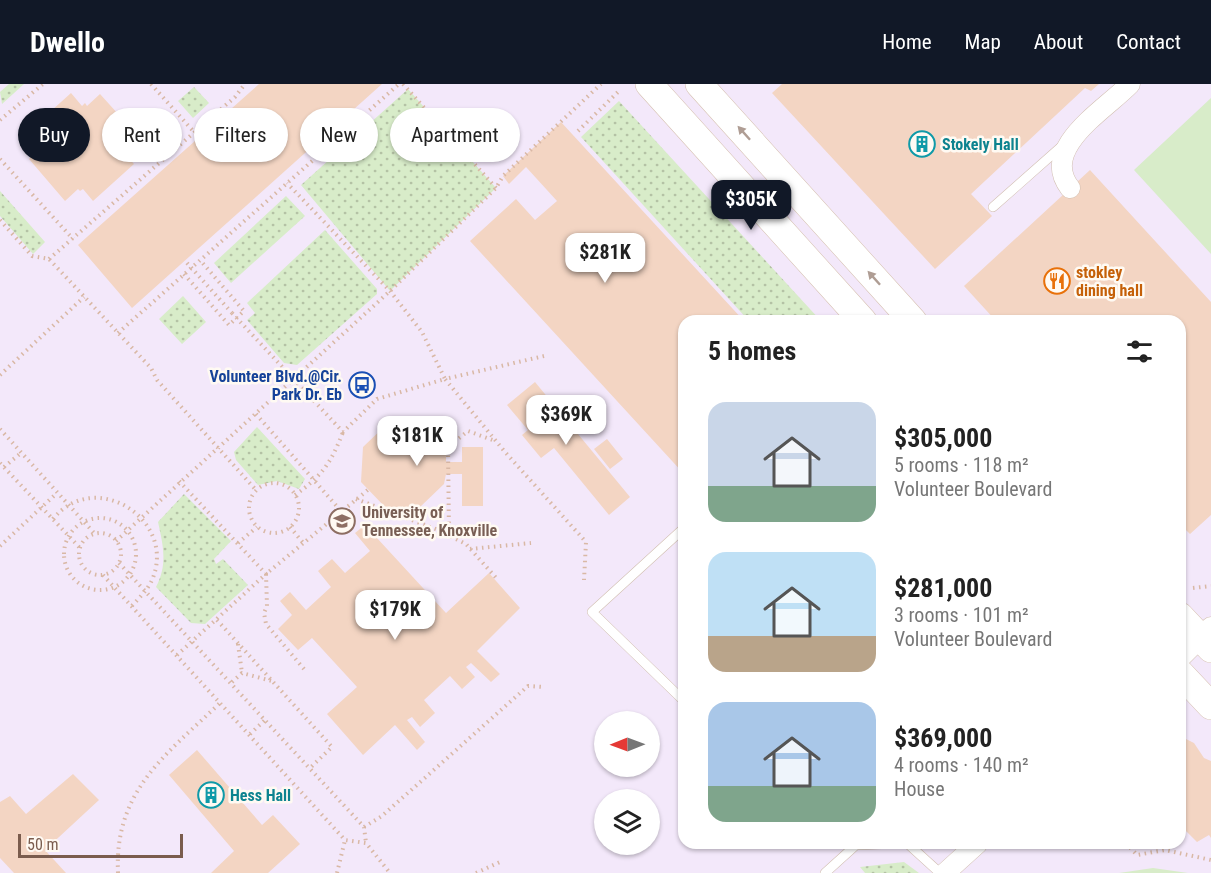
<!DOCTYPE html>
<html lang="en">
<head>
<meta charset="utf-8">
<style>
	body { margin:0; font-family:"Roboto Condensed",sans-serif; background:#f2f2f2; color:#222; height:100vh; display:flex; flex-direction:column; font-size:22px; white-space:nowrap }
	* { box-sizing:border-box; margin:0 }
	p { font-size:20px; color:#767676 }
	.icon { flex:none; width:33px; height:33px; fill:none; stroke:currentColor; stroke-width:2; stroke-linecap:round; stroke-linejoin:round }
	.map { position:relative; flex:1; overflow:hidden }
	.drawer { position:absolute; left:678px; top:231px; width:508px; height:534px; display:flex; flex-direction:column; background:#fff; border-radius:18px; box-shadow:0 2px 4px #0004 }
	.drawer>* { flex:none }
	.guide { position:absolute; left:18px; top:24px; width:570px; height:54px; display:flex; gap:12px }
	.needle { width:39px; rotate:269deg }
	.buttons { position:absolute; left:594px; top:627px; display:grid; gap:12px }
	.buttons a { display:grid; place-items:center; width:66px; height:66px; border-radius:50%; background:#fff; box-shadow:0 2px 4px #0004; font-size:30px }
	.scale { position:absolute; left:18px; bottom:15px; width:165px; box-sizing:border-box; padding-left:6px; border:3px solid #7a5c4d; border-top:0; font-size:16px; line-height:21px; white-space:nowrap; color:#7a5c4d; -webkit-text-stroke:4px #fffaf3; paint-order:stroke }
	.price { position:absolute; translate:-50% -51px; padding:0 14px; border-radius:12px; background:#fff; color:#222; font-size:20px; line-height:39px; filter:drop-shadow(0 2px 3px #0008) }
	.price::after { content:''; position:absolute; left:50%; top:36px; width:18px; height:14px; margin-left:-9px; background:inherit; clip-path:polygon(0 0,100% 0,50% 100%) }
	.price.on { background:#111827; color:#fff }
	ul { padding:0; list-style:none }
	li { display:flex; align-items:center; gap:18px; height:150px; padding:0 30px }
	li span { display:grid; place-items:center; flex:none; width:168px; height:120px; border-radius:18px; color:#555 }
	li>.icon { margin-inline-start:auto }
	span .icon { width:72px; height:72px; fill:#fffc; stroke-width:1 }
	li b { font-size:26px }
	h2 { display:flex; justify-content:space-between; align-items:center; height:72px; padding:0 30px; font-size:26px }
	.chip { padding:0 21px; border-radius:27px; background:#fff; box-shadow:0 2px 4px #0004; font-size:21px; line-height:54px }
	.chip.on { background:#111827; color:#fff }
	header { display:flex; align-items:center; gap:36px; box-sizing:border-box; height:84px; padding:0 30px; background:#111827; color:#fff }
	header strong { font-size:28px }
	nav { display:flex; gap:33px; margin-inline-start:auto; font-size:21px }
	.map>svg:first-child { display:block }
	.education { fill:#f3e8fa; fill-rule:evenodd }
	.grass { fill:url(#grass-dots) }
	.pitch { fill:#d8ecc9 }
	.building { fill:#f3d5c3 }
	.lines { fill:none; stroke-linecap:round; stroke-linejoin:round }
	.lane-casing { stroke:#d1beb0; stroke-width:10 }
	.street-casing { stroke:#d1beb0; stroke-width:21 }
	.secondary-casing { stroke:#d6c0b0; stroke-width:28 }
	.path { stroke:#d9b8a5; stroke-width:4; stroke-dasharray:1.5 4.5; stroke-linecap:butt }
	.lane { stroke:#fff; stroke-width:9 }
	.street { stroke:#fff; stroke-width:20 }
	.secondary { stroke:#fff; stroke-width:27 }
	.path-bridge { stroke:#d9b8a5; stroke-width:4; stroke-dasharray:1.5 4.5; stroke-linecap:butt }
	.oneway { fill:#af9d94 }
	.labels { text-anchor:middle; stroke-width:5; stroke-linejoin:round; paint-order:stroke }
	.culture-label { font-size:16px; font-weight:bold; fill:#0d838f; stroke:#fffaf3; text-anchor:start }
	.food-label { font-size:16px; font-weight:bold; fill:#c56008; stroke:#fffaf3; text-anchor:start }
	.transit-label { font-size:16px; font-weight:bold; fill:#164399; stroke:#fffaf3; text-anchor:end }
	.education-label { font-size:16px; font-weight:bold; fill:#785e54; stroke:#fffaf3; text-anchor:start }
</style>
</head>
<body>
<header>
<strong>Dwello</strong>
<nav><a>Home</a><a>Map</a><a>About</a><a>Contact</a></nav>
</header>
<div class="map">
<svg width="1211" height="789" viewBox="0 0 1211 789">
	<defs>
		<pattern id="grass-dots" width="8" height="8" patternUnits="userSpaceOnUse" patternTransform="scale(1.5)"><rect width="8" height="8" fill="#d8ecc9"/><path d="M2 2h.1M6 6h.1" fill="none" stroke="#b4c2a5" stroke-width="1.8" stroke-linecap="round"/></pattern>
	</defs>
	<rect width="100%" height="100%" fill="#fdf6ec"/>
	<!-- education -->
	<path class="education" d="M0,0H1211V789H0ZM684,237H1180V759H684ZM604,638H650V682H604ZM604,716H650V760H604Z"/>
	<!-- grass -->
	<path class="grass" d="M9,0H24L2,20L0,8Z
		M194,3L209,19L193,34L178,17Z
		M408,5L496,104L390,207L301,101Z
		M619,17L821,237H749L581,53Z
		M166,29L179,45L165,58L150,43Z
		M0,107L45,158L33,170L0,132Z
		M286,112L305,132L231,199L214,179Z
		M325,146L377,205V210L297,281L284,279L247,236L255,229L247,219Z
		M183,212L206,238L182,260L159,235Z
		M257,343L305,395L299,405L277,397L258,401L236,376L234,368Z
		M184,410L231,457L214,475L216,480L223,475L248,501L205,540L191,539L156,503C168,480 163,461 158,438Z
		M904,778L919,789H865L860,783Z"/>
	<!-- pitch -->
	<path class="pitch" d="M1211,14V170L1134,86Z
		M1153,784L1188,789H1119Z"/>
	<!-- building -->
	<path class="building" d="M259,0H382L132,224L78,161Z
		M782,0H1099L1091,7L1085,4L971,110L992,132L935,185L772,9Z
		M71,9L82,22L85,19L87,22L100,10L137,51L123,68L134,80L93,117L83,105L80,107L78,105L65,117L29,75L40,63L38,61L41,59L30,46Z
		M561,38L744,237H684V390L470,157L516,115L535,136L557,117L526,83L509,100L503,92Z
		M1090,86L1211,218V431L1190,450L1180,440V237H996L964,202Z
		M535,298L630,413L609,431L554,364L541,374L522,351L528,346L507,321Z
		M422,339L446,365V378H462V363H483V422H462V390H446L444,400L419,424L385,423L361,398L363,363L387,340Z
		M607,355L623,375L610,385L594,365Z
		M365,441L446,529L489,489L520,524L477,567L500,590L491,598L471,579L466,583L475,593L462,605L450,592L424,616L435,629L420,643L412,633L407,636L425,658L417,666L395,641L363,671L327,630L357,603L312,554L298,566L278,545L292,531L280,517L290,508L306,526L331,503L318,487L332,475L345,489L370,467L355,449Z
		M1180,652L1194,659L1204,674L1211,677V754L1209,751L1197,758L1184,745L1180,747Z
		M197,666L262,741L273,731L300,760L268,789H211L234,767L169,691Z
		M73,690L99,716L45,766L66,789H14L0,774V718L10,712L26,730Z"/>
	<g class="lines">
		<!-- lane casing -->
		<g class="lane-casing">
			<path id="lane" d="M993,123L1062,62
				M684,444L592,528L684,617
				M825,789L856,761L907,759L940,789"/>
		</g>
		<!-- street casing -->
		<g class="street-casing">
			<path id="street" d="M1070,104C1039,64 1105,26 1130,0
				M1180,574L1211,543
				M945,789L978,759"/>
		</g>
		<!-- secondary casing -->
		<g class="secondary-casing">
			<path id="secondary" d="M649,0L863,237
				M699,0L913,237
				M1180,532L1211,565
				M1180,589L1211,622"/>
		</g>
		<!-- path -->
		<path class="path" d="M151,0L194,48
			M403,0L496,104
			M0,36L43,0
			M578,47L619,7
			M0,75L73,155
			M0,136L32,172L49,175L151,284L157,296L256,406
			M49,175L235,13L245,0
			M184,190L229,241L244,227L200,176
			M232,229L343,348L377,315L445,295L422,248L390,207L287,99
			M118,249L399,0
			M544,272L445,295L505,368L586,458L584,496
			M0,291L84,213
			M256,330L341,427
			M0,345L95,450
			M0,379L80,464
			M4,383L21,369
			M249 424a25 25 0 1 1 50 0a25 25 0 1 1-50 0Z
			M295,411C322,392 331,379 343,348
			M356,415L438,446L466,460L498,496
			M64 470a36 36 0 1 1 72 0a36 36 0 1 1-72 0Z
			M53,435C95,383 178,436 152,496C147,507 137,516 129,525
			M290,443L304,460
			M79 470a21 21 0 1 1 42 0a21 21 0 1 1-42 0Z
			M449,451L448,363L468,347L495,357
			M116,457L390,207L496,104L503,92L601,0
			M238,459L257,443
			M0,462L57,409
			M470,465L531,459
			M119,479L364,743L366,759
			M103,491L345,756L366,759L390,789
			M1193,504L1211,502
			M217,536L332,663L310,684
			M238,560L242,589
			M177,571L266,490L179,397
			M304,585L266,540L264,529L267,522L266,490L369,405
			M232,598L242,589L272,597
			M250,650L266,635
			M364,743L382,732L528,602L543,603
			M1126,759L1137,771L1165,766L1211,776
			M118,789C114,706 167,670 221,618
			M337,789L345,756
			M476,789L500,778"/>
		<!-- lane -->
		<use href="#lane" class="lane"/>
		<!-- street -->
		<use href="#street" class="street"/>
		<!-- secondary -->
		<use href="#secondary" class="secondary"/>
		<!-- path-bridge -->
		<path class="path-bridge" d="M187,179L232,229"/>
	</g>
	<!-- one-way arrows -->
	<defs><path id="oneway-solid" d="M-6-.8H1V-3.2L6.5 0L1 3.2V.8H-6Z" transform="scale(1.5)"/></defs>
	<g class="oneway">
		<use href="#oneway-solid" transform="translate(744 49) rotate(-132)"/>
		<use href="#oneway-solid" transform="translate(874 194) rotate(-132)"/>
	</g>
	<!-- icons -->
	<defs>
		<g id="building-ring" transform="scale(1.35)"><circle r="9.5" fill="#fffaf3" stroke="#0f9aa8" stroke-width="1.5"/><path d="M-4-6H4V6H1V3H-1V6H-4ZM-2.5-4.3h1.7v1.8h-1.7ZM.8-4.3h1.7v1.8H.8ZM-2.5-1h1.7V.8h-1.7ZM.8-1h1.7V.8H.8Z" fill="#0f9aa8"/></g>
		<g id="restaurant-ring" transform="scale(1.35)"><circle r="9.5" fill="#fffaf3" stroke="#e8710a" stroke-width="1.5"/><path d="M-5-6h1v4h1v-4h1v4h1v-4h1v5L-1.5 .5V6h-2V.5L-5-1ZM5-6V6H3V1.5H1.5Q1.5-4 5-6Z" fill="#e8710a"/></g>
		<g id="bus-ring" transform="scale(1.35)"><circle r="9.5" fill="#fffaf3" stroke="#1a4fb4" stroke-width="1.5"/><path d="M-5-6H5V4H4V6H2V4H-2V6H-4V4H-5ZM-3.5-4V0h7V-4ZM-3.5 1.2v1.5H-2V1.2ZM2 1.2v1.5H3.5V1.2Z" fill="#1a4fb4"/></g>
		<g id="university-ring" transform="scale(1.35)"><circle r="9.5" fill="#fffaf3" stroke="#8d6e63" stroke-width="1.5"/><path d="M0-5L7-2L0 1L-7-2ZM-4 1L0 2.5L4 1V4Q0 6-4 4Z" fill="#8d6e63"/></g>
	</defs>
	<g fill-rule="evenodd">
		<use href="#building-ring" x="922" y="60"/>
		<use href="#restaurant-ring" x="1057" y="197"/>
		<use href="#bus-ring" x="362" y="301"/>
		<use href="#university-ring" x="342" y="437"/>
		<use href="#building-ring" x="211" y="711"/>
	</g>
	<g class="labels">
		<!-- culture labels -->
		<g class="culture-label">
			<text x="942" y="66">Stokely Hall</text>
			<text x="230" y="717">Hess Hall</text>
		</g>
		<!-- food labels -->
		<g class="food-label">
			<text x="1076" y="194">stokley<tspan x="1076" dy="18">dining hall</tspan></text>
		</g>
		<!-- transit labels -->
		<g class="transit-label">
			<text x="342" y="298">Volunteer Blvd.@Cir.<tspan x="342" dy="18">Park Dr. Eb</tspan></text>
		</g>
		<!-- education labels -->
		<g class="education-label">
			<text x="362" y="434">University of<tspan x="362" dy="18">Tennessee, Knoxville</tspan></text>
		</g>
	</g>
</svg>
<div class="buttons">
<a><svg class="needle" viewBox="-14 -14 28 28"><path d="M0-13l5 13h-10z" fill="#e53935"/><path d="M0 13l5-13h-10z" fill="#767676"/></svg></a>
<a><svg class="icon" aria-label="layers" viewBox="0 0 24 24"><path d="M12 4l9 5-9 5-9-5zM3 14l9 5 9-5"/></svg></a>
</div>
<div class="scale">50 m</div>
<b class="price on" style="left:751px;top:147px">$305K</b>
<b class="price" style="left:605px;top:200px">$281K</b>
<b class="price" style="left:566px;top:362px">$369K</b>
<b class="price" style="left:417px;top:383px">$181K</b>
<b class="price" style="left:395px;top:557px">$179K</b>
<div class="guide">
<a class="chip on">Buy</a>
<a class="chip">Rent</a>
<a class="chip">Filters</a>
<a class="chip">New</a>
<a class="chip">Apartment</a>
</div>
<section class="drawer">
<h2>5 homes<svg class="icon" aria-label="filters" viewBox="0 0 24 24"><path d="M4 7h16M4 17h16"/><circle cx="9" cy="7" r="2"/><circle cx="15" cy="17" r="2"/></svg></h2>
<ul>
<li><span style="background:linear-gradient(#c9d6e8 70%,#7fa58c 0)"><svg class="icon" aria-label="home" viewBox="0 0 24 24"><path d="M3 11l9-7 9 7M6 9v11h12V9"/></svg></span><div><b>$305,000</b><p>5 rooms · 118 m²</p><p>Volunteer Boulevard</p></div></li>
<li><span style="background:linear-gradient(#bfe0f5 70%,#b9a48a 0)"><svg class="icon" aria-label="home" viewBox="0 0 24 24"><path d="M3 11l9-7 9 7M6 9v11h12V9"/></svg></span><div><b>$281,000</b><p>3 rooms · 101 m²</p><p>Volunteer Boulevard</p></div></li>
<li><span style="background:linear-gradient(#a9c7e8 70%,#7fa58c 0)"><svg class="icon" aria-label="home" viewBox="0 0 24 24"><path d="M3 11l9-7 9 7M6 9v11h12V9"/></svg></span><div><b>$369,000</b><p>4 rooms · 140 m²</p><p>House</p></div></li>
</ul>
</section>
</div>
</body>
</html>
